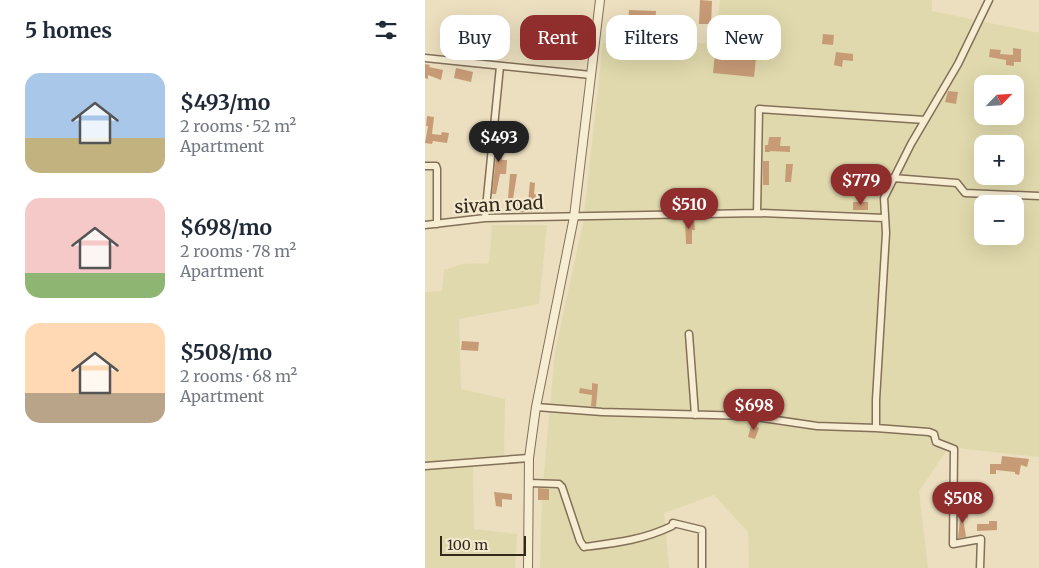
<!DOCTYPE html>
<html lang="en">
<head>
<meta charset="utf-8">
<style>
	body { margin:0; font-family:Merriweather,serif; background:#f6f6f7; color:#1f2937; height:100vh; display:flex; flex-direction:column; font-size:19px; white-space:nowrap }
	* { box-sizing:border-box; margin:0 }
	p { font-size:16px; color:#747a83 }
	.icon { flex:none; width:28px; height:28px; fill:none; stroke:currentColor; stroke-width:2; stroke-linecap:round; stroke-linejoin:round }
	.map { position:relative; flex:1; overflow:hidden }
	.details { display:flex; flex-direction:column; background:#fff; width:425px }
	.details>* { flex:none }
	.hud { position:absolute; left:15px; top:15px; width:475px; height:45px; display:flex; gap:10px }
	.needle { width:32px; rotate:65deg }
	.buttons { position:absolute; left:549px; top:75px; display:grid; gap:10px }
	.buttons a { display:grid; place-items:center; width:50px; height:50px; border-radius:10px; background:#fff; box-shadow:0 5px 20px #0002; font-size:25px }
	.scale { position:absolute; left:15px; bottom:12px; width:86px; box-sizing:border-box; padding-left:5px; border:2px solid #33281c; border-top:0; font-size:14px; line-height:18px; white-space:nowrap; color:#33281c; -webkit-text-stroke:4px #f3e9ce; paint-order:stroke }
	.price { position:absolute; translate:-50% -42px; padding:0 11px; border-radius:18px; background:#8f2e2c; color:#fff; font-size:16px; line-height:32px; filter:drop-shadow(0 1px 2px #0008) }
	.price::after { content:''; position:absolute; left:50%; top:30px; width:15px; height:11px; margin-left:-8px; background:inherit; clip-path:polygon(0 0,100% 0,50% 100%) }
	.price.selected { background:#222; color:#fff }
	ul { padding:0; list-style:none }
	li { display:flex; align-items:center; gap:15px; height:125px; padding:0 25px }
	li span { display:grid; place-items:center; flex:none; width:140px; height:100px; border-radius:15px; color:#555 }
	li>.icon { margin-inline-start:auto }
	span .icon { width:60px; height:60px; fill:#fffc; stroke-width:1 }
	li b { font-size:21px }
	h2 { display:flex; justify-content:space-between; align-items:center; height:60px; padding:0 25px; font-size:21px }
	.pill { padding:0 18px; border-radius:15px; background:#fff; box-shadow:0 5px 20px #0002; font-size:18px; line-height:45px }
	.pill.selected { background:#8f2e2c; color:#fff }
	main { display:flex; flex:1; min-height:0 }
	.map>svg:first-child { display:block }
	.farmland { fill:#e0d9ad; fill-rule:evenodd }
	.building { fill:#c89b77 }
	.lines { fill:none; stroke-linecap:round; stroke-linejoin:round }
	.minor-casing { stroke:#837059; stroke-width:9 }
	.tertiary-casing { stroke:#837059; stroke-width:10 }
	.minor { stroke:#f7edd2; stroke-width:6 }
	.tertiary { stroke:#f7edd2; stroke-width:8 }
	.labels { text-anchor:middle; stroke-width:4.5; stroke-linejoin:round; paint-order:stroke }
	.street-label { font-size:18px; fill:#33281c; stroke:#f3e9ce }
</style>
</head>
<body>
<main>
<section class="details">
<h2>5 homes<svg class="icon" aria-label="filters" viewBox="0 0 24 24"><path d="M4 7h16M4 17h16"/><circle cx="9" cy="7" r="2"/><circle cx="15" cy="17" r="2"/></svg></h2>
<ul>
<li><span style="background:linear-gradient(#a9c7e8 65%,#c2b280 0)"><svg class="icon" aria-label="home" viewBox="0 0 24 24"><path d="M3 11l9-7 9 7M6 9v11h12V9"/></svg></span><div><b>$493/mo</b><p>2 rooms · 52 m²</p><p>Apartment</p></div></li>
<li><span style="background:linear-gradient(#f6c9c9 75%,#8fb573 0)"><svg class="icon" aria-label="home" viewBox="0 0 24 24"><path d="M3 11l9-7 9 7M6 9v11h12V9"/></svg></span><div><b>$698/mo</b><p>2 rooms · 78 m²</p><p>Apartment</p></div></li>
<li><span style="background:linear-gradient(#ffd9b3 70%,#b9a48a 0)"><svg class="icon" aria-label="home" viewBox="0 0 24 24"><path d="M3 11l9-7 9 7M6 9v11h12V9"/></svg></span><div><b>$508/mo</b><p>2 rooms · 68 m²</p><p>Apartment</p></div></li>
</ul>
</section>
<div class="map">
<svg width="614" height="568" viewBox="0 0 614 568">
	<rect width="100%" height="100%" fill="#ebdfbf"/>
	<!-- farmland -->
	<path class="farmland" d="M295,0H507V11L614,33V457L524,447L494,491L503,568H324L323,532L289,495L239,513L244,568H115L117,495L130,351L158,223L178,43H290ZM558,84H590V116H558ZM558,144H590V176H558ZM558,204H590V236H558Z
		M67,225H122L114,304L34,319L36,389L80,399L79,455L48,467L49,529L92,534L90,568H0V292L17,291L19,270L38,264L64,263Z"/>
	<!-- building -->
	<path class="building" d="M275,0L287,1L286,24H274Z
		M204,10L231,11L229,33L202,31Z
		M398,34L409,35L408,45L397,44Z
		M291,44L332,49L329,77L288,73Z
		M588,48L596,49V62H589V66L581,65V60L564,57L565,49L576,50L575,54L588,55Z
		M411,52L428,54V61L418,60L417,67L409,65Z
		M0,64L5,65L4,67L18,70L16,80L3,75V79L0,78Z
		M31,68L48,72L46,82L29,78Z
		M523,91L533,92L531,104L520,102Z
		M2,116L9,117L7,134L16,135L17,132L24,133L22,143L8,141L7,144L0,143L3,126H1Z
		M74,129H78L77,160H82L81,174H75L71,194H67Z
		M344,137H356L355,146H365V152L345,151V152H340V145H343Z
		M338,161H344V185H338Z
		M361,164H368L366,182H360Z
		M85,174H92L88,199H83Z
		M105,182L110,183L109,194H113L112,205H108L107,212H94V210H91V202H103Z
		M428,202H443V210H428Z
		M260,219H269L270,230H267V244H261Z
		M37,341L54,342L53,351L36,350Z
		M167,383L173,384L171,407L166,406L167,395L154,393L155,388L167,390Z
		M327,422H332V427L334,428L330,439L323,437Z
		M577,456L604,459L602,467L596,465L594,475L590,474V472L571,470V474H565V464H576Z
		M550,485H556L557,493H544V496H537L538,487L550,488Z
		M113,488L124,489V500H113Z
		M69,492L87,494V500L77,499V507L71,506Z
		M536,510L543,511V518L538,517L541,537L533,538Z
		M564,521H572V530L552,531V524H564Z"/>
	<g class="lines">
		<!-- minor casing -->
		<g class="minor-casing">
			<path id="minor" d="M0,58L166,75
				M0,166H11L12,169V224
				M468,178L532,183L540,193L614,196
				M332,213L334,109L500,120
				M60,218L75,66
				M0,225L60,218L334,213L460,218
				M264,334L270,415
				M111,407L177,412L324,416L392,426L451,428
				M0,466L104,458
				M104,483L134,484L137,487L155,541L159,547C190,543 218,540 247,526L248,523L277,530V568
				M555,568L556,539L528,544L529,449L511,442L509,434L504,432L451,428V400L461,233L459,198L486,144L533,64L564,0"/>
		</g>
		<!-- tertiary casing -->
		<g class="tertiary-casing">
			<path id="tertiary" d="M103,568L104,458L111,407L149,217L175,0"/>
		</g>
		<!-- minor -->
		<use href="#minor" class="minor"/>
		<!-- tertiary -->
		<use href="#tertiary" class="tertiary"/>
	</g>
	<g class="labels">
		<!-- street labels -->
		<g class="street-label">
			<text transform="translate(74 205) rotate(-3)" y="6">sivan road</text>
		</g>
	</g>
</svg>
<div class="buttons">
<a><svg class="needle" viewBox="-14 -14 28 28"><path d="M0-13l5 13h-10z" fill="#e53935"/><path d="M0 13l5-13h-10z" fill="#747a83"/></svg></a>
<a>+</a>
<a>−</a>
</div>
<div class="scale">100 m</div>
<b class="price selected" style="left:74px;top:163px">$493</b>
<b class="price" style="left:436px;top:206px">$779</b>
<b class="price" style="left:264px;top:230px">$510</b>
<b class="price" style="left:329px;top:431px">$698</b>
<b class="price" style="left:538px;top:524px">$508</b>
<div class="hud">
<a class="pill">Buy</a>
<a class="pill selected">Rent</a>
<a class="pill">Filters</a>
<a class="pill">New</a>
</div>
</div>
</main>
</body>
</html>
